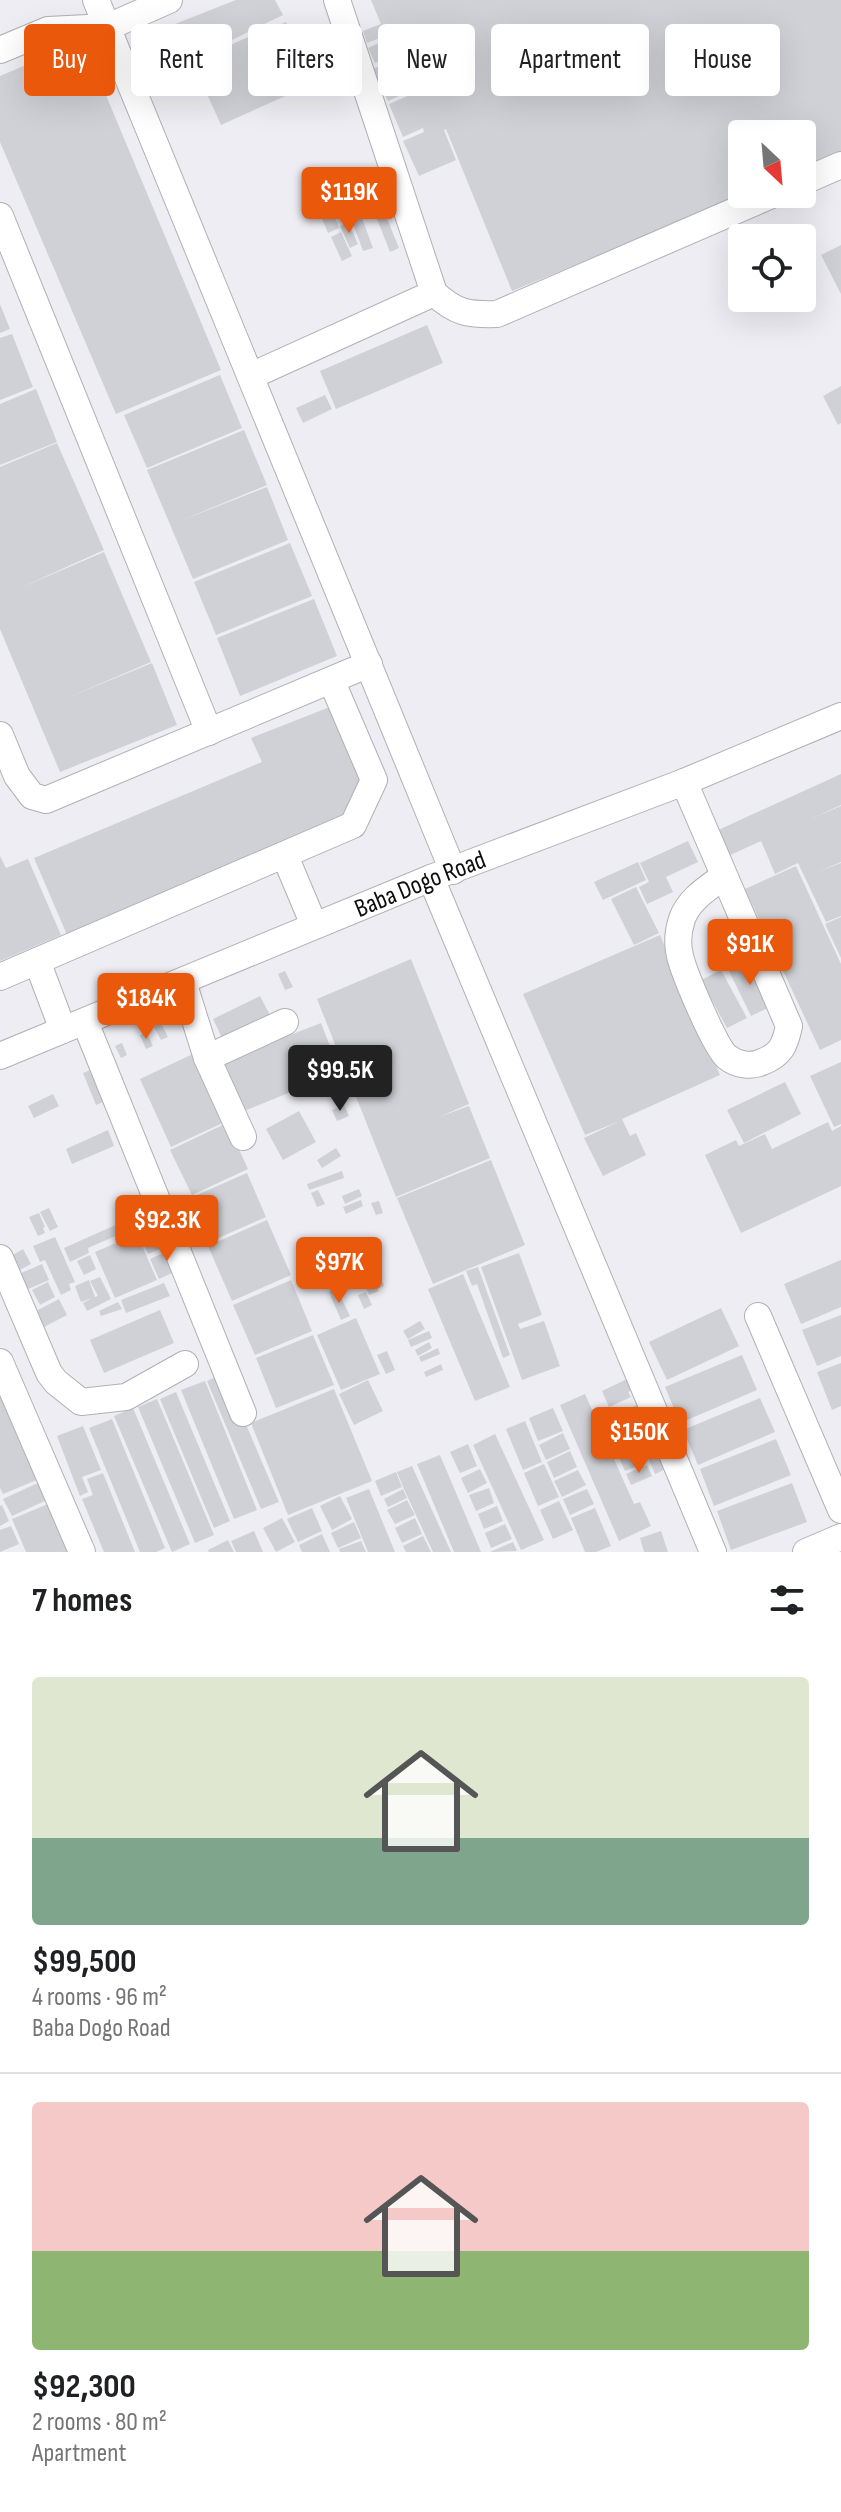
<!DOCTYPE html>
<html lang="en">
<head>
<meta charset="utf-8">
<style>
	body { margin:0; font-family:"Sofia Sans Condensed",sans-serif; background:#f2f2f2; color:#202124; height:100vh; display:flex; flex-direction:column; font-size:30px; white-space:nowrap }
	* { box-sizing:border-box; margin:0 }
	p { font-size:26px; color:#757577 }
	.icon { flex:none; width:44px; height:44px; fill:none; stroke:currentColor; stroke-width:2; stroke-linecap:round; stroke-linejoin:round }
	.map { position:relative; height:1552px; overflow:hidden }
	.sheet { display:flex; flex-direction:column; background:#fff; flex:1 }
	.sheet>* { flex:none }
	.banner { position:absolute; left:24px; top:24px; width:794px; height:72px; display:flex; gap:16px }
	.needle { width:52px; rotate:154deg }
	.controls { position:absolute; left:728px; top:120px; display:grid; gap:16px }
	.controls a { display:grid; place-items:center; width:88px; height:88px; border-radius:8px; background:#fff; box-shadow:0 8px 32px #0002; font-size:40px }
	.price { position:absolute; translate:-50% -68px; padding:0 18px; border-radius:8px; background:#ea580c; color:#fff; font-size:26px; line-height:52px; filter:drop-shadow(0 2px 4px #0008) }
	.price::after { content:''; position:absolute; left:50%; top:48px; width:24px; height:18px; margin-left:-12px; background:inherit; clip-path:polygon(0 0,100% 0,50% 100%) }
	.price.current { background:#222; color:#fff }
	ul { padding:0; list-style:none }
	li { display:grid; align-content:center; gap:16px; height:424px; padding:0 32px }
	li+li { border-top:2px solid #e0e0e0 }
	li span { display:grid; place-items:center; height:248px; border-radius:8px; color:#555 }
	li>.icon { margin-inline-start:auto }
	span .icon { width:144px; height:144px; fill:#fffc; stroke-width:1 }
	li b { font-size:34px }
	h2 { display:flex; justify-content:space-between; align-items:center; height:96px; padding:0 32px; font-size:34px }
	.pill { padding:0 28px; border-radius:8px; background:#fff; box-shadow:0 8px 32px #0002; font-size:28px; line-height:72px }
	.pill.current { background:#ea580c; color:#fff }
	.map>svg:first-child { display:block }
	.building { fill:#d0d1d6 }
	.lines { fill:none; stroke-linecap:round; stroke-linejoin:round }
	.minor-casing { stroke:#b0b0b5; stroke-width:28 }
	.minor { stroke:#fff; stroke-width:26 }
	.labels { text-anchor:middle; stroke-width:8; stroke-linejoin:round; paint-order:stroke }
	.street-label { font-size:26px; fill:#0d0d0f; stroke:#ededf3 }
</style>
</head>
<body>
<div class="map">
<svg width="841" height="1552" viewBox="0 0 841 1552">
	<rect width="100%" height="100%" fill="#ededf3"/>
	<!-- building -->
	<path class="building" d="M236,0H275L283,15L170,70L152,33Z
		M371,0H841V156L802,172V134H742V194H748L512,291L446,129L444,130L456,160L419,176L403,141L424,132L423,128L403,137L389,104L410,95L408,92L388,101L373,69L395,59L393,55L375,63L368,48L387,39L385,36L367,43L363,31L381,24Z
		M286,22L314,83L221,125L194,65L214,56L212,53L255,34L254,31L268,25L270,29Z
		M26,65L38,93L95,69L221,370L116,414L0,142V76Z
		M325,193L339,228L328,233L313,198Z
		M359,210L373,248L363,251L349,213Z
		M384,211L399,248L390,252L375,214Z
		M348,222L358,244L350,248L340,226Z
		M341,232L352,256L342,261L331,237Z
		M841,245V294L821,255Z
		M0,304L10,329L0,333Z
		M427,325L443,363L336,409L320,371Z
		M12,334L33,387L0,400V338Z
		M220,375L242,428L147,468L124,415Z
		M841,386V423L838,425L823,396Z
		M36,389L57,442L0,465V404Z
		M325,395L332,409L303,423L296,408Z
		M244,430L267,485L180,521L267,487L288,540L193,579L147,470Z
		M57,443L104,550L20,588L104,552L151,662L67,698L152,663L177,725L60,772L0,629V467Z
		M290,543L312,596L216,635L194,582Z
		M314,599L337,656L240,696L217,638Z
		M340,703L370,780L353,815L67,935L34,858L262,762L251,738Z
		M841,774V805L813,818L841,806V862L820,871L841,863V916L826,922L798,863L775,874L761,841L728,856L716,831Z
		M688,841L698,862L666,877L673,892L647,904L639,887L649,882L640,863Z
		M0,856L6,868L28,859L61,935L0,961Z
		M638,862L646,880L603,900L594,882Z
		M796,866L841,964V1040L820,1050L745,889Z
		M636,887L659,933L634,945L611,899Z
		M841,917V958L825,924Z
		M660,935L720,1075L622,1119L630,1136L636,1133L646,1155L603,1176L584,1138L620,1121L585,1135L523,994Z
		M749,958L772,1006L751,1016L728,969Z
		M411,959L469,1104L439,1117L469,1106L490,1158L396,1197L317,999Z
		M721,970L747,1018L727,1028L701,980Z
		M285,971L293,987L285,990L278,974Z
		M260,996L272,1019L224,1042L213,1019Z
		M161,1023L168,1037L161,1040L154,1027Z
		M321,1023L340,1072L244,1111L224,1061Z
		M147,1033L153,1046L146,1049L140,1035Z
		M122,1043L127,1055L121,1058L115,1046Z
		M195,1053L227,1121L171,1147L140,1079Z
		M841,1062V1124L834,1127L810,1076Z
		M95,1068L108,1100L96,1105L83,1073Z
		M785,1082L801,1114L744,1143L727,1110Z
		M53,1094L59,1106L34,1118L28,1106Z
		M344,1105L349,1116L337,1121L332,1110Z
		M299,1111L316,1142L283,1160L266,1129Z
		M828,1122L832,1131L841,1126V1186L741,1233L705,1155L736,1140L739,1146L765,1134L772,1149Z
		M227,1123L248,1169L192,1195L170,1150Z
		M108,1130L114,1146L72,1164L66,1149Z
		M336,1148L341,1156L322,1168L317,1160Z
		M491,1160L525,1245L433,1284L397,1198Z
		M342,1171L344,1178L309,1190L307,1184Z
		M247,1173L266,1217L209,1242L190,1198Z
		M359,1189L362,1196L345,1204L342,1196Z
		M318,1190L325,1204L317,1207L311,1193Z
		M361,1200L363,1206L346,1214L343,1207Z
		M379,1201L383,1213L376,1215L371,1203Z
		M49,1208L58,1227L50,1231L40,1212Z
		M154,1208L170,1244L148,1254L132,1218Z
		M39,1213L45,1227L43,1228L45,1233L38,1236L29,1217Z
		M129,1219L134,1228L88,1248L89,1253L70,1262L64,1248Z
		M267,1220L291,1275L232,1301L208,1246Z
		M137,1234L157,1280L115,1298L95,1252Z
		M55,1237L75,1282L69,1284L71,1290L61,1295L45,1260L40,1262L33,1246Z
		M175,1248L183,1268L159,1279L150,1259Z
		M23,1249L31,1264L18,1271L11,1256Z
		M347,1253L353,1264L345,1268L339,1257Z
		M519,1253L542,1315L518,1324L520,1329L544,1321L560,1366L522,1380L481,1267Z
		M90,1255L96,1269L84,1275L77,1261Z
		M841,1260V1307L801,1324L784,1284Z
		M42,1264L49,1280L26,1290L19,1274Z
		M478,1267L510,1355L503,1358L477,1284L472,1286L466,1271Z
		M341,1270L346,1276L354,1271L360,1281L354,1284L353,1281L345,1285L338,1272Z
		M463,1274L510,1387L475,1401L428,1289Z
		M100,1277L111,1299L87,1311L83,1303L92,1298L81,1302L75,1286L89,1280L95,1297L98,1296L90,1281Z
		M291,1280L312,1331L255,1355L233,1305Z
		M48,1282L55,1297L40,1305L32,1290Z
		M383,1282L384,1286L378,1289L379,1291L369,1295L366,1288Z
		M164,1283L170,1296L126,1313L121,1300Z
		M337,1289L350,1316L341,1320L329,1292Z
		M366,1292L372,1305L364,1309L358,1295Z
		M59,1299L67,1315L44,1327L36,1311Z
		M118,1302L122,1309L101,1316L99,1311Z
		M721,1308L739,1346L667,1380L649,1342Z
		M160,1310L174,1343L104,1373L90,1340Z
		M841,1315V1356L817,1366L802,1330Z
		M356,1318L380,1374L341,1390L317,1335Z
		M420,1321L425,1329L408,1339L403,1331Z
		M429,1331L432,1338L411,1347L408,1340Z
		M313,1335L334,1385L276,1408L256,1358Z
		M429,1342L432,1348L418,1356L415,1350Z
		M438,1348L440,1354L421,1362L419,1357Z
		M387,1351L395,1370L386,1374L377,1355Z
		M742,1355L757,1390L680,1423L665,1387Z
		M841,1363V1406L832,1410L817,1372Z
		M441,1364L443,1370L426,1377L424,1372Z
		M224,1373L279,1502L261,1509L207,1381Z
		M629,1378L634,1389L628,1392L631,1397L609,1407L602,1391Z
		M368,1380L383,1411L354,1425L339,1394Z
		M205,1381L257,1510L234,1519L181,1390Z
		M334,1389L372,1481L288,1515L251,1423Z
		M0,1390L39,1479L3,1494L0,1488Z
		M176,1392L230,1521L214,1528L160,1399Z
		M585,1394L634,1504L640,1502L651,1526L619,1541L560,1405Z
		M760,1398L775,1432L698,1465L683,1430Z
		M157,1399L214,1535L195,1543L138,1407Z
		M641,1403L668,1468L655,1474L628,1409Z
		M133,1408L190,1544L172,1552L114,1416Z
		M553,1408L563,1431L538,1441L529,1418Z
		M622,1413L627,1424L609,1433L603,1422Z
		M112,1419L165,1548L156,1552H140L89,1428Z
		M525,1421L542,1462L523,1470L506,1429Z
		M83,1426L101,1470L82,1477L88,1492L80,1496L57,1436Z
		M630,1427L636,1444L617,1451L610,1434Z
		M563,1433L570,1449L546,1460L539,1445Z
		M495,1434L544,1540L521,1550L473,1445Z
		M776,1439L791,1475L714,1506L700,1469Z
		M468,1444L477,1466L460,1473L450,1452Z
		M638,1447L644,1463L625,1471L618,1455Z
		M570,1451L577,1467L554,1478L547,1462Z
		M440,1455L481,1552H454L417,1464Z
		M544,1464L559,1497L538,1506L524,1473Z
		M647,1465L652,1476L631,1485L626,1474Z
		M412,1466L451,1552H433L404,1489L397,1472Z
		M480,1469L487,1483L468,1493L461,1478Z
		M578,1470L586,1485L562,1497L554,1481Z
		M396,1472L402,1487L381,1496L375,1481Z
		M103,1473L135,1552H104L82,1499L93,1495L87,1479Z
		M40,1482L47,1500L12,1516L3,1499Z
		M792,1483L807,1522L731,1550L717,1511Z
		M489,1488L494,1503L476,1511L469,1495Z
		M369,1489L395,1552H368L346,1498Z
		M403,1489L407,1498L388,1507L384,1499Z
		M587,1489L594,1504L570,1515L563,1499Z
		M340,1496L352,1519L332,1530L320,1506Z
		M407,1500L415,1515L395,1524L387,1510Z
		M559,1501L573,1530L553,1539L540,1510Z
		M48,1504L68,1552H26L12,1519Z
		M2,1505L9,1521L0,1526V1506Z
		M497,1506L503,1521L484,1529L478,1514Z
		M312,1508L322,1531L298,1542L287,1519Z
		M595,1508L611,1546L596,1552H585L571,1518Z
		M282,1518L295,1542L276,1552L263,1528Z
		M415,1518L422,1534L402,1543L395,1528Z
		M354,1522L361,1538L338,1548L331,1533Z
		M505,1524L512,1539L491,1548L485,1533Z
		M11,1526L19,1544L0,1552V1530Z
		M254,1531L263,1552H236L231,1541Z
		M661,1531L668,1552H644L640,1538Z
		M322,1534L330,1552H302L299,1545Z
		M423,1536L431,1552H406L403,1546Z
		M228,1540L234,1552H209L208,1550Z
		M361,1541L366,1552H340L339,1549Z
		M513,1542L517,1551L490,1552Z"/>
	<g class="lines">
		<!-- minor casing -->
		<g class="minor-casing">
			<g id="minor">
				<path d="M96,0L453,871"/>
				<path d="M337,0L434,293C456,313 468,315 497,314L774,194"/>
				<path d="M0,50L48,30L108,27L169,0"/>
				<path d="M802,182L841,165"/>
				<path d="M0,216L209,732"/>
				<path d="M251,376L434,293"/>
				<path d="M0,735L17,776L32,796L46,800L369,664"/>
				<path d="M684,782L789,1026C785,1045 781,1055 762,1062C751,1067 737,1065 727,1057C715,1047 684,973 680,956C677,944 678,931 682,919C689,899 708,888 724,876"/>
				<path d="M285,856L314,925"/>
				<path d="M431,878L713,1552"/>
				<path d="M37,961L63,1030"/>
				<path d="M0,977L353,825L374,780L332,682"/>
				<path d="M183,982L207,1058L285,1022"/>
				<path d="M85,1022L243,1413"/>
				<path id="s1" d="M0,1056L431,878L684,782L841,716"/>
				<path d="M207,1058L243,1137"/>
				<path d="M0,1258L49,1373L56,1382L81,1402L126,1397L185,1364"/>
				<path d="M758,1316L841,1510"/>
				<path d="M0,1362L82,1552"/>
				<path d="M806,1552L841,1537"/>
			</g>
		</g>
		<!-- minor -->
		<use href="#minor" class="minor"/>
	</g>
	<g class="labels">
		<!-- street labels -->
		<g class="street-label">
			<text dy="9" stroke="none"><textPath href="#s1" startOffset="454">Baba Dogo Road</textPath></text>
		</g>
	</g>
</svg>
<div class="controls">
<a><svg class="needle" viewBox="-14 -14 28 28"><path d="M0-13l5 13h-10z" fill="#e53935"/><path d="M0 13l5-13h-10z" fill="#757577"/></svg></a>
<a><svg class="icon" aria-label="locate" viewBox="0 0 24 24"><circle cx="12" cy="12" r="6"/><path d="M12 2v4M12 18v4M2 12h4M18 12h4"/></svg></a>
</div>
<b class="price" style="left:349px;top:235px">$119K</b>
<b class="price" style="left:750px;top:987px">$91K</b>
<b class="price" style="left:146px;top:1041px">$184K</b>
<b class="price current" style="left:340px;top:1113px">$99.5K</b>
<b class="price" style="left:167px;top:1263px">$92.3K</b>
<b class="price" style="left:339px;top:1305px">$97K</b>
<b class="price" style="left:639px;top:1475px">$150K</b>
<div class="banner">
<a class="pill current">Buy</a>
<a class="pill">Rent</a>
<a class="pill">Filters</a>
<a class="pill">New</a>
<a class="pill">Apartment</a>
<a class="pill">House</a>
</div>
</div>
<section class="sheet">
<h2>7 homes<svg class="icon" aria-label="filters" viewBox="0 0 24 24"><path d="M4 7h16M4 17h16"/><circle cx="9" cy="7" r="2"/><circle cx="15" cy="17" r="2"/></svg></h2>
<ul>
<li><span style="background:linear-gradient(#dfe7d0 65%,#7fa58c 0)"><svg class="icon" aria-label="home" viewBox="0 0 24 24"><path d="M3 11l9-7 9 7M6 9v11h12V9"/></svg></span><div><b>$99,500</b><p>4 rooms · 96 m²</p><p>Baba Dogo Road</p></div></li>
<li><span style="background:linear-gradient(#f6c9c9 60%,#8fb573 0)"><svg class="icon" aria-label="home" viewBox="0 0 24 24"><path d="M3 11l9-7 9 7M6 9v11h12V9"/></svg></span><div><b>$92,300</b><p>2 rooms · 80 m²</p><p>Apartment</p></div></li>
</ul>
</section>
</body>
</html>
